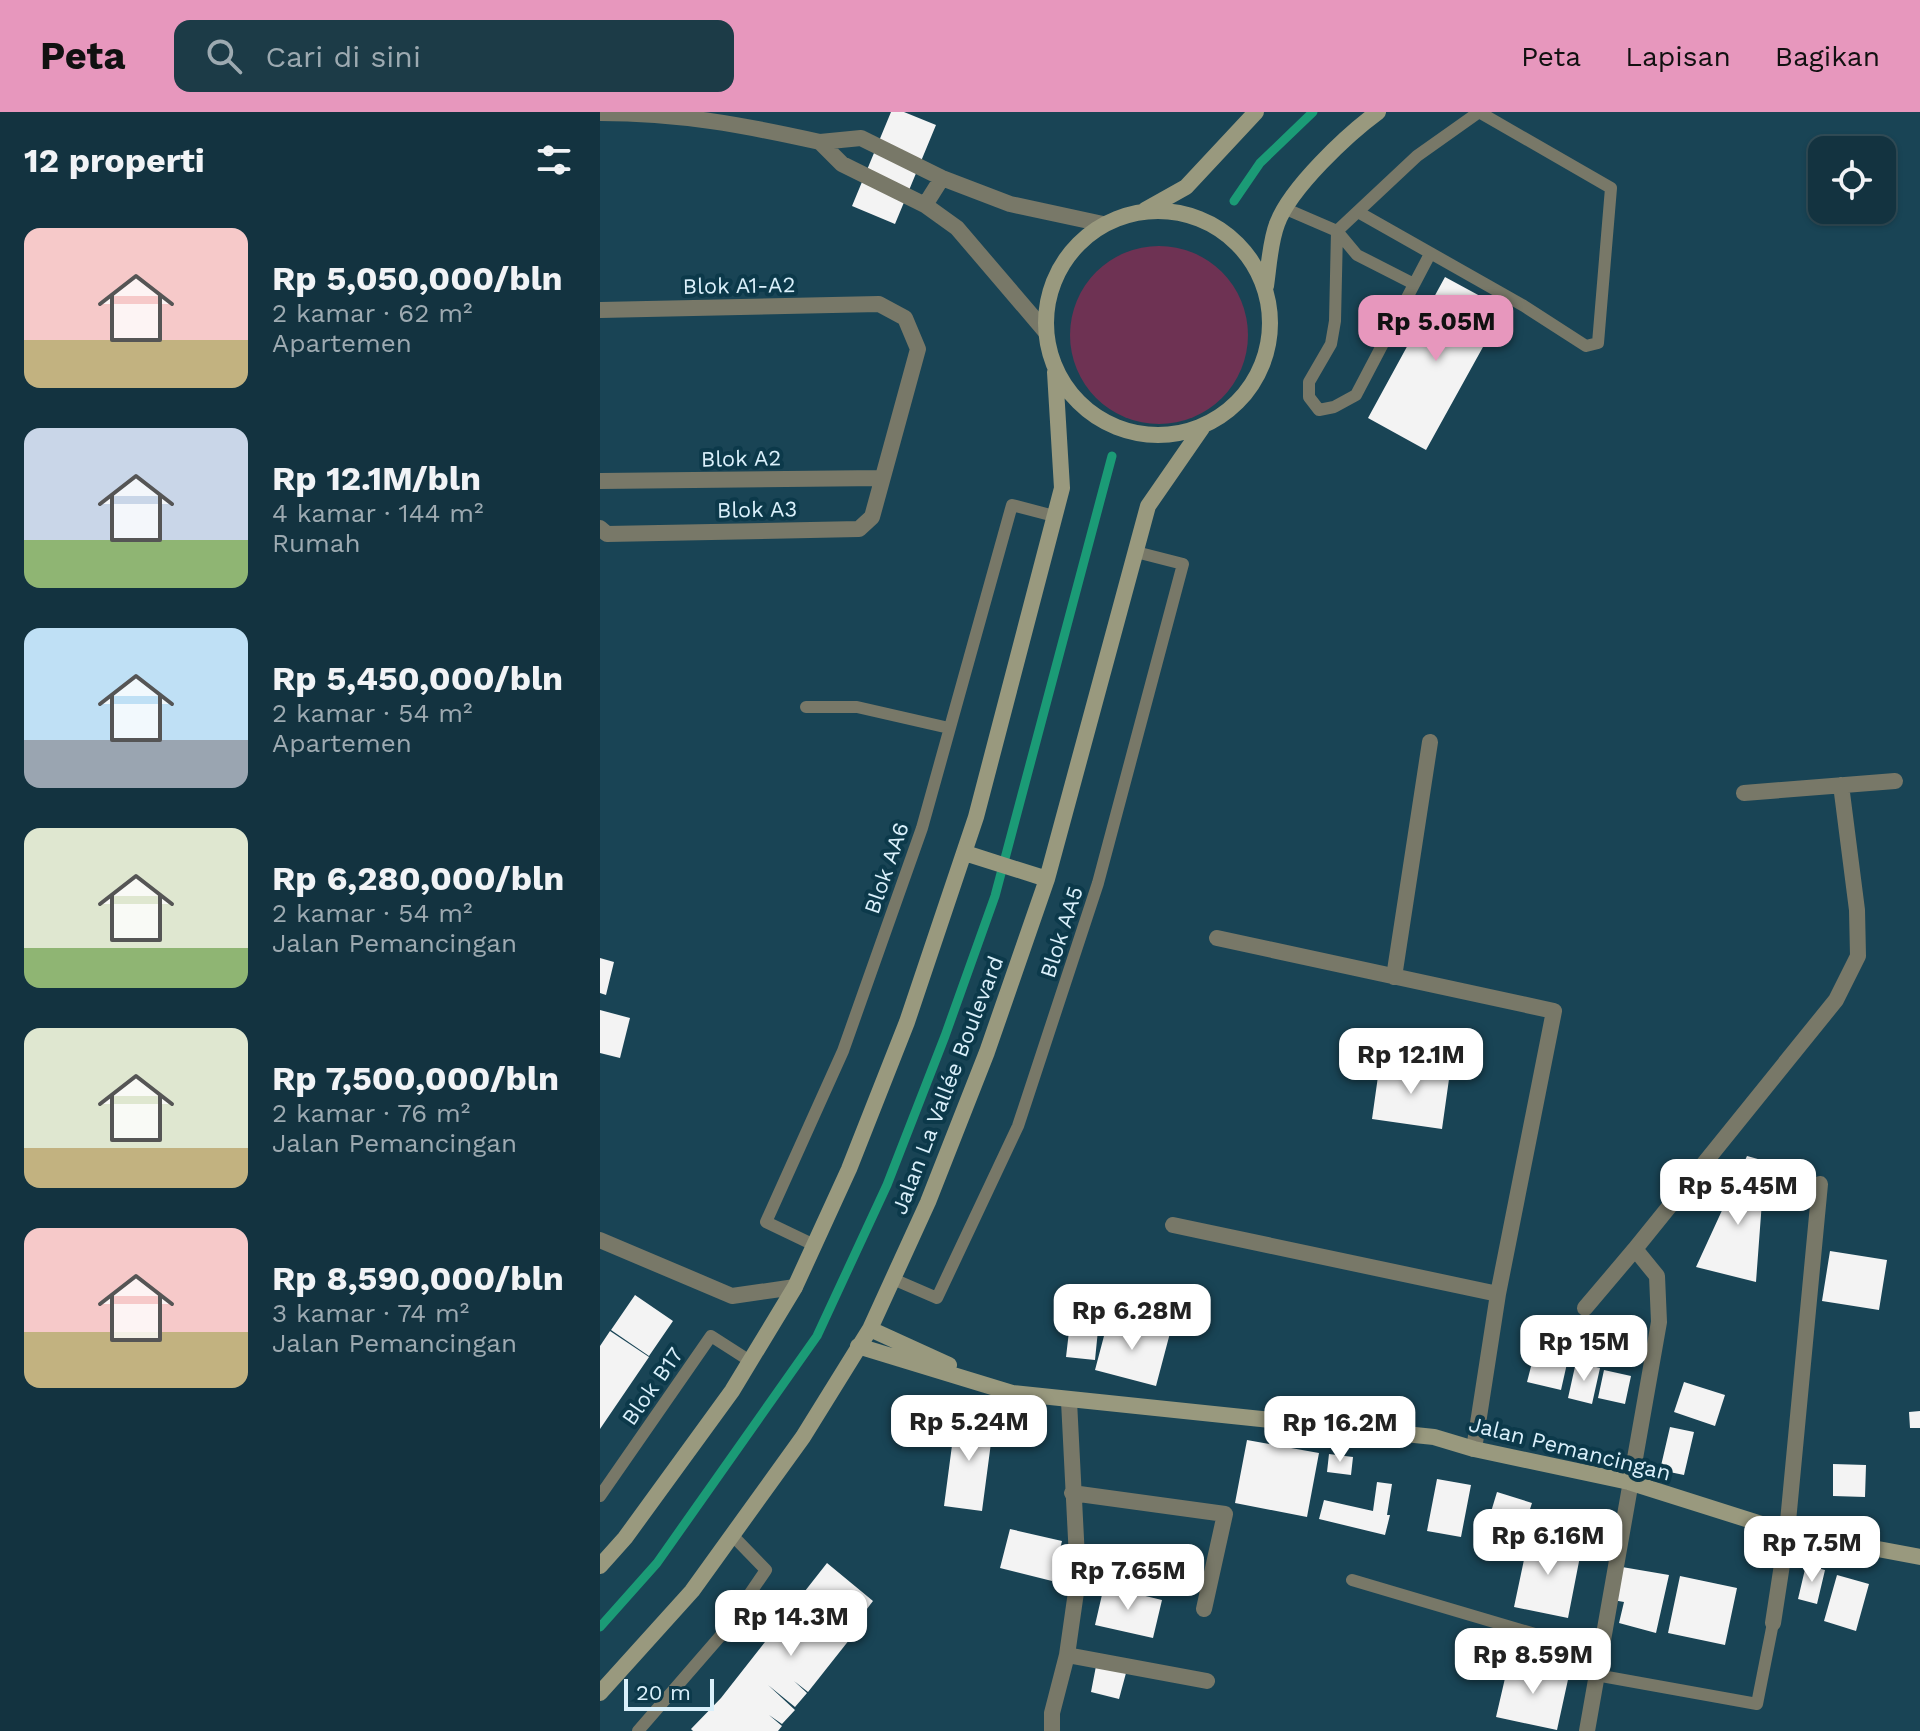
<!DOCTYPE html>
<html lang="id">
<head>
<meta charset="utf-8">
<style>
	body { margin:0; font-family:"Work Sans",sans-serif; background:#1c3b47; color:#f1f3f6; height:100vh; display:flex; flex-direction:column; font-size:30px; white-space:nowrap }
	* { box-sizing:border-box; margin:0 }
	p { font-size:26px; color:#9daab1 }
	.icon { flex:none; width:44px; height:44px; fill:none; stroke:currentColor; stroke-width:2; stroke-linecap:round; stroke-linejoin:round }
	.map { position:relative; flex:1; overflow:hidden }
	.drawer { display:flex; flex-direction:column; background:#133340; width:600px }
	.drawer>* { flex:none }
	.tools { position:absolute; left:1208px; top:24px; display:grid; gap:16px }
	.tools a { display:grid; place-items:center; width:88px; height:88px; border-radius:16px; background:#133340; box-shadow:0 2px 6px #0004,0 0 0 2px #324e59; font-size:40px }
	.scale { position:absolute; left:24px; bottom:20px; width:90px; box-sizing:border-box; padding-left:8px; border:4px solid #daf0fb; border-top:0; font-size:22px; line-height:28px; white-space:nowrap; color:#daf0fb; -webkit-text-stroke:6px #0c394a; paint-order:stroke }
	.price { position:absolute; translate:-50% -68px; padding:0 18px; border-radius:16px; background:#fff; color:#222; font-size:26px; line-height:52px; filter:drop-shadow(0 2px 4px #0008) }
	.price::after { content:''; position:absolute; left:50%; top:48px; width:24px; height:18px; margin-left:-12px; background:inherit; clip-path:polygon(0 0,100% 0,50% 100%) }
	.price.active { background:#e797bd; color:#111 }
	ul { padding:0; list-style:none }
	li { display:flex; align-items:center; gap:24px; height:200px; padding:0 24px }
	li span { display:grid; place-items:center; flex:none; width:224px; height:160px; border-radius:16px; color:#555 }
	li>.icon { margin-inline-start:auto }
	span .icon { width:96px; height:96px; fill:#fffc; stroke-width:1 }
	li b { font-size:34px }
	h2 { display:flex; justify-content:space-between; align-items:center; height:96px; padding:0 24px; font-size:34px }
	header { display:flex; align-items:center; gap:48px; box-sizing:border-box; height:112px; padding:0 40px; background:#e797bd; color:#111 }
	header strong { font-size:38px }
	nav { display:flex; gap:44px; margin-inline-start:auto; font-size:28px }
	.search { width:560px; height:72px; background:#1c3b47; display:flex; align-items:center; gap:20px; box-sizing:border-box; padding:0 28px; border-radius:16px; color:#9daab1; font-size:30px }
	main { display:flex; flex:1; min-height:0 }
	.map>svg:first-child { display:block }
	.green { fill:#6e3253 }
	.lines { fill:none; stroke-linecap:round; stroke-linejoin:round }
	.stream { stroke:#1b9b76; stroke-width:9 }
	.building { fill:#f3f3f3 }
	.lane { stroke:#787868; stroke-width:12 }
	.street { stroke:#787868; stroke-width:16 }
	.secondary { stroke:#99997e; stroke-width:16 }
	.labels { text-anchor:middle; stroke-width:8; stroke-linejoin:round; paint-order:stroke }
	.street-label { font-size:22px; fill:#daf0fb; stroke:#0c394a }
</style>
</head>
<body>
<header>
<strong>Peta</strong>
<div class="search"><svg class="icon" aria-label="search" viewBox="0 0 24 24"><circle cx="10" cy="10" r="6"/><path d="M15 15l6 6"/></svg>Cari di sini</div>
<nav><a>Peta</a><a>Lapisan</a><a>Bagikan</a></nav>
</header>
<main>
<section class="drawer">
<h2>12 properti<svg class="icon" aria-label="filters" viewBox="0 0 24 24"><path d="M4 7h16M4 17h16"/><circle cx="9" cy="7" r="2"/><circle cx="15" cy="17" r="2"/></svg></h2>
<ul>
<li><span style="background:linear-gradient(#f6c9c9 70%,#c2b280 0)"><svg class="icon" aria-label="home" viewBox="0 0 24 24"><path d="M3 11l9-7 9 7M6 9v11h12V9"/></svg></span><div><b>Rp 5,050,000/bln</b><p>2 kamar · 62 m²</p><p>Apartemen</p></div></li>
<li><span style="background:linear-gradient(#c9d6e8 70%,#8fb573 0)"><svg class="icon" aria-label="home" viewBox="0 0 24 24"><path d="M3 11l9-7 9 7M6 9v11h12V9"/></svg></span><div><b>Rp 12.1M/bln</b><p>4 kamar · 144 m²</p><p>Rumah</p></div></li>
<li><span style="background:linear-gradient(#bfe0f5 70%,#9aa5b1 0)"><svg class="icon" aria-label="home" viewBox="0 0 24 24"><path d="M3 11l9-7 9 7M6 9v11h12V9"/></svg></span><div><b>Rp 5,450,000/bln</b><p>2 kamar · 54 m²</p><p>Apartemen</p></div></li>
<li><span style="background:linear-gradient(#dfe7d0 75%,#8fb573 0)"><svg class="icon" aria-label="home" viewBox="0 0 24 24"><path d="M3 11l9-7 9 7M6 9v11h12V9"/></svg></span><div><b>Rp 6,280,000/bln</b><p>2 kamar · 54 m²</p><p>Jalan Pemancingan</p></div></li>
<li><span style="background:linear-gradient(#dfe7d0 75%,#c2b280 0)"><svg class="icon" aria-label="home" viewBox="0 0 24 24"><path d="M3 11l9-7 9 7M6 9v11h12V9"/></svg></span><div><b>Rp 7,500,000/bln</b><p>2 kamar · 76 m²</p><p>Jalan Pemancingan</p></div></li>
<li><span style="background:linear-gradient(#f6c9c9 65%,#c2b280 0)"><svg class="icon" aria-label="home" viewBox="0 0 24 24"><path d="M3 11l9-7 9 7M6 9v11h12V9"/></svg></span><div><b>Rp 8,590,000/bln</b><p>3 kamar · 74 m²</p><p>Jalan Pemancingan</p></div></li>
</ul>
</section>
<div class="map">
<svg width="1320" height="1619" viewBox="0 0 1320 1619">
	<rect width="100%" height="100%" fill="#194455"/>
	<!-- green -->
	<path class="green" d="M470 223a89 89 0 1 1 178 0a89 89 0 1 1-178 0Z"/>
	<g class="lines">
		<!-- stream -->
		<path class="stream" d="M634,89L660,51L713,0
			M0,1515L57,1451L217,1224L287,1073L345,924L395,784L512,344"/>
	</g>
	<!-- building -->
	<path class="building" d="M291,0H304L336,13L295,112L252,94Z
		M845,165L904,197L826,338L768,306Z
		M0,846L14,850L6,883L0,881Z
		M0,898L30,906L20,946L0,941Z
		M780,950L850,960L842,1017L772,1007Z
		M1147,1044L1165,1049L1156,1170L1096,1155Z
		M1230,1139L1287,1148L1279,1198L1222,1189Z
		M35,1183L73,1209L49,1244L11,1218Z
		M473,1185L501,1188L495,1248L466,1245Z
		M509,1205L570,1221L556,1274L495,1258Z
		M10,1219L49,1245L0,1317V1234Z
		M935,1239L968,1247L961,1278L927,1270Z
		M976,1250L1000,1256L992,1292L968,1286Z
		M1004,1258L1031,1264L1025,1292L998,1286Z
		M1084,1270L1125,1283L1115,1314L1074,1300Z
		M1320,1299V1316H1310L1309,1300Z
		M356,1303L394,1308L382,1399L344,1394Z
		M1070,1315L1094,1320L1084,1363L1060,1358Z
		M647,1328L719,1341L707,1405L635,1391Z
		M729,1342L753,1345L751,1363L727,1360Z
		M1233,1352L1266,1353L1265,1385L1233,1384Z
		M837,1367L871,1373L861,1425L827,1419Z
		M777,1370L792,1372L787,1403H790L785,1423L719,1407L724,1388L773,1399Z
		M897,1380L932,1391L915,1443L881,1433Z
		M410,1417L462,1429L452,1469L400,1456Z
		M929,1424L982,1434L968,1506L914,1495Z
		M227,1451L273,1489L257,1510L261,1513L208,1580L194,1569L207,1581L195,1595L168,1573L195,1598L182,1612L169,1603L182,1614L178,1619H93L91,1617L121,1586Z
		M1206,1453L1225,1458L1217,1492L1198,1487Z
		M1022,1455L1069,1463L1056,1521L1019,1511L1024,1490L1013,1488Z
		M1237,1463L1269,1472L1256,1519L1224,1509Z
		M1080,1464L1137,1476L1125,1533L1068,1521Z
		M504,1474L562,1488L553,1526L495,1513Z
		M909,1549L969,1563L957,1618L896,1605Z
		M496,1554L526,1561L519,1587L491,1580Z"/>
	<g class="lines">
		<!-- lane -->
		<path class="lane" d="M686,97L737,119L817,44L879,0L1011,76L998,231L986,234L924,194L758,100
			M737,119L735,209L731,232L709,270V285L719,298L734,295L756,283L830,142
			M737,119L757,143L814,172
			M206,595H257L349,616
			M214,1133L166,1110L243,939L322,716L412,393L454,404
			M293,1167L337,1186L418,1014L498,771L583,452L536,440
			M0,1384L111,1224L150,1249
			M752,1468L999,1541
			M996,1563L1157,1592L1173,1511
			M38,1619L123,1521L166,1458L132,1423"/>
		<!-- street -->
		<path class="street" d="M0,1C79,1 144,13 220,30
			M325,93L342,66
			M0,198L279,192L305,206L318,237L272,405L259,417L7,422L0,416
			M445,219L357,116L325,93L242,52L220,30L261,26L342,66L410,92L503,112
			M0,369L282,366
			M1144,681L1295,669
			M617,826L954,899L898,1182L874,1337
			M794,865L830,630
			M573,1113L898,1182
			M0,1128L132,1184L195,1175
			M985,1196L1035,1137
			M472,1381L625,1402L604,1497
			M1173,1511L1187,1420L1220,1072
			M467,1543L607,1569
			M452,1619V1601L467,1543L478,1466L469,1289
			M987,1619L1059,1210L1057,1164L1035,1137L1236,888L1258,844L1257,798L1241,673"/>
		<!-- secondary -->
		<path class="secondary" d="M545,98L586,75L656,0
			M446 211a112 112 0 1 1 224 0a112 112 0 1 1-224 0Z
			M666,174C669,154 670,130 677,112C690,76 748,22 778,0
			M365,741L447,767
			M270,1217L349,1253
			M258,1234L412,1281L834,1325L874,1337L1029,1370L1187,1420L1320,1445
			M0,1454L25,1426L132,1279L195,1175L249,1057L307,910L376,705L462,376L455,260
			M0,1581L92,1479L203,1325L270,1217L328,1090L387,940L447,767L548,394L602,316"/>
	</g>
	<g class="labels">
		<!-- street labels -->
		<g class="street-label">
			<text transform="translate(139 173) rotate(-1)" y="8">Blok A1-A2</text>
			<text transform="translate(141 346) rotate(-1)" y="8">Blok A2</text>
			<text transform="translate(157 397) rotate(-1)" y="8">Blok A3</text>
			<text transform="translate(286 756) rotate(-71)" y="8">Blok AA6</text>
			<text transform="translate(461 820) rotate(-72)" y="8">Blok AA5</text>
			<text transform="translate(347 973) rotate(-69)" y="8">Jalan La Vallée Boulevard</text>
			<text transform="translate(52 1274) rotate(-55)" y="8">Blok B17</text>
			<text transform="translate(970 1336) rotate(14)" y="8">Jalan Pemancingan</text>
		</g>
	</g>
</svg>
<div class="tools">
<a><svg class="icon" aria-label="locate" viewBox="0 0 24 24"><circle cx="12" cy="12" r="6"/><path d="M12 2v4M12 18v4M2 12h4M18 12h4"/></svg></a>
</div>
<div class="scale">20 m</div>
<b class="price active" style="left:836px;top:251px">Rp 5.05M</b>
<b class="price" style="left:811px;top:984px">Rp 12.1M</b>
<b class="price" style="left:1138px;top:1115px">Rp 5.45M</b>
<b class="price" style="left:532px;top:1240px">Rp 6.28M</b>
<b class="price" style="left:984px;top:1271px">Rp 15M</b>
<b class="price" style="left:369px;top:1351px">Rp 5.24M</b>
<b class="price" style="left:740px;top:1352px">Rp 16.2M</b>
<b class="price" style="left:948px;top:1465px">Rp 6.16M</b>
<b class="price" style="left:1212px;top:1472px">Rp 7.5M</b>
<b class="price" style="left:528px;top:1500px">Rp 7.65M</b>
<b class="price" style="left:191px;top:1546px">Rp 14.3M</b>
<b class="price" style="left:933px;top:1584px">Rp 8.59M</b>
</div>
</main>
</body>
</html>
